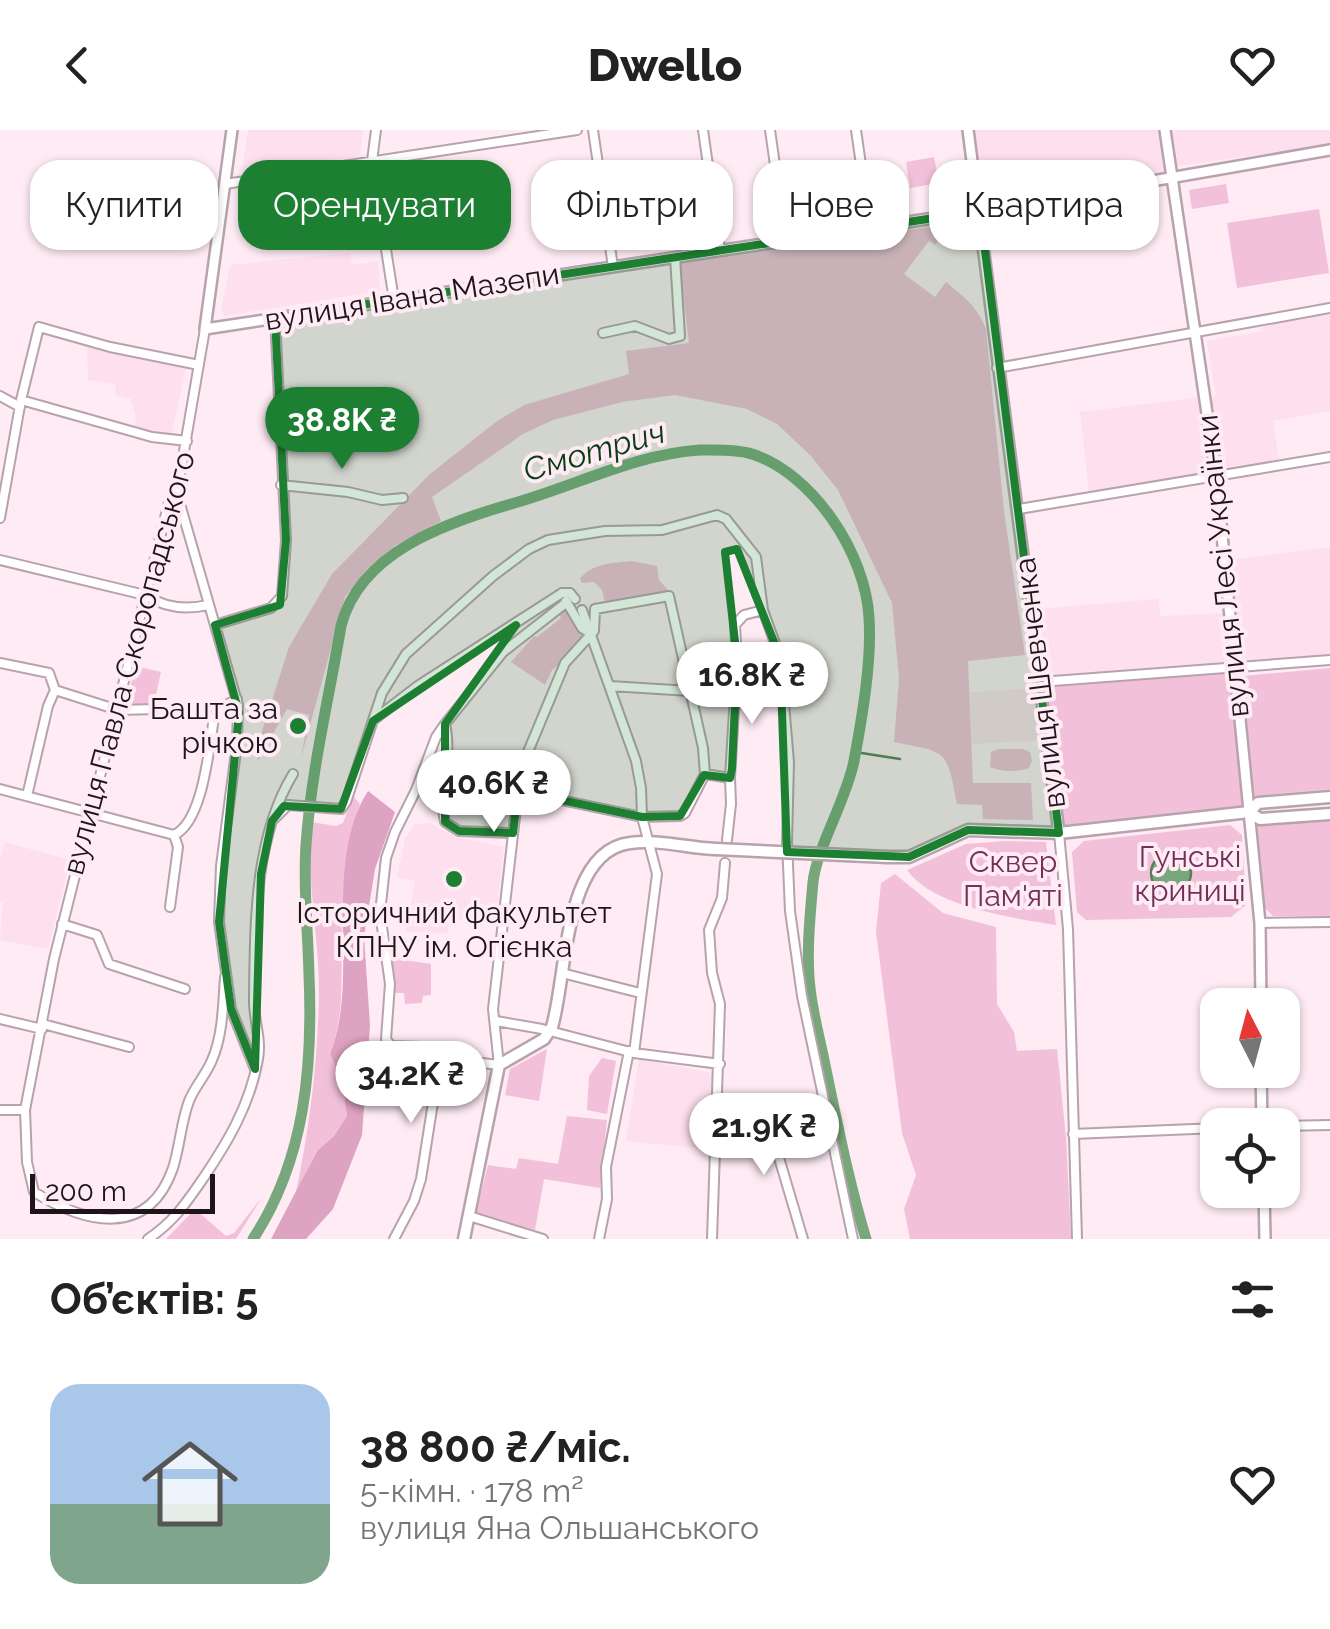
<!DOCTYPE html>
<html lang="uk">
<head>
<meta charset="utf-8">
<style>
	body { margin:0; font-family:Raleway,sans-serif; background:#f2f2f2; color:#222; height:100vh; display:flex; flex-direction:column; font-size:38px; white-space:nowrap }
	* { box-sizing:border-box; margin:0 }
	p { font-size:32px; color:#767676 }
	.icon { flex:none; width:55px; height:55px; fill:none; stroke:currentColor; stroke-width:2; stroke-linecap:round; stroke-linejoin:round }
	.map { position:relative; height:1109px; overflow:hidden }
	.drawer { display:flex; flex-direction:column; background:#fff; flex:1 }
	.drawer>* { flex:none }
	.top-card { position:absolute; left:30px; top:30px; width:1270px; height:90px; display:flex; gap:20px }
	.needle { width:65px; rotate:354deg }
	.fabs { position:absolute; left:1200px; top:858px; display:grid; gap:20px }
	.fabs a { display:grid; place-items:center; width:100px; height:100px; border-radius:20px; background:#fff; box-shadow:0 2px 8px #0004; font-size:50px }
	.scale { position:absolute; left:30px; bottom:25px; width:185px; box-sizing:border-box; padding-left:10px; border:5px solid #1d1519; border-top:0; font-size:28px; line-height:35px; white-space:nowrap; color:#1d1519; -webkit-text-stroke:8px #feebf4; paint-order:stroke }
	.price { position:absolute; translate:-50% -85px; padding:0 22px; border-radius:35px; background:#fff; color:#222; font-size:32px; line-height:65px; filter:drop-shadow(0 2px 5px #0008) }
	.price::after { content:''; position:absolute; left:50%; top:60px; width:30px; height:22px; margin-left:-15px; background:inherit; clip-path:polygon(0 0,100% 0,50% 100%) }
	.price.selected { background:#1d7f32; color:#fff }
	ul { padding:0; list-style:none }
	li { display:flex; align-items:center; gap:30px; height:250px; padding:0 50px }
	li span { display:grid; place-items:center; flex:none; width:280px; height:200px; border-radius:30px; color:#555 }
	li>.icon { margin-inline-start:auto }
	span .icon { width:120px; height:120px; fill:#fffc; stroke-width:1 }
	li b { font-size:42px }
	h2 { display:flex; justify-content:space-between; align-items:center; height:120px; padding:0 50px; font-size:42px }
	.tag { padding:0 35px; border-radius:30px; background:#fff; box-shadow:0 2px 8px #0004; font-size:35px; line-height:90px }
	.tag.selected { background:#1d7f32; color:#fff }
	header { display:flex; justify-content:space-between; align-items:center; height:130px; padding:0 50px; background:#fff; font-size:45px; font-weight:800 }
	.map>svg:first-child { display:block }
	.built { fill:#fedfee }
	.green { fill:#f3c0da }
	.forest { fill:#dea3c2 }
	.water { fill:#79a77c; stroke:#5d7b5e; stroke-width:2.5 }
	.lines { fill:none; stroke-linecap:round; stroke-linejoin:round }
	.stream { stroke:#5d7b5e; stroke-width:2.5 }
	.river { stroke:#79a77c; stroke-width:11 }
	.minor-casing { stroke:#b8a2ad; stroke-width:12 }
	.tertiary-casing { stroke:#b8a2ad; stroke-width:14 }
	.secondary-casing { stroke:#b8a2ad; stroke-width:15 }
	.minor { stroke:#fff; stroke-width:8 }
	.tertiary { stroke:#fff; stroke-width:9 }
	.secondary { stroke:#fff; stroke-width:10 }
	.secondary-bridge-casing { stroke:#b8a2ad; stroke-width:15; stroke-linecap:butt }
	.secondary-bridge { stroke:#fff; stroke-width:10 }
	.marked { fill:#1d7f32; fill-opacity:0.2; stroke:#1d7f32; stroke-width:8; stroke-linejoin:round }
	.poi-dot { fill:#1d7f32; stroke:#feebf4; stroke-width:4 }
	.labels { text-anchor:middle; stroke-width:8; stroke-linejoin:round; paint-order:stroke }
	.street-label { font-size:30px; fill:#1d1519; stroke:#feebf4 }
	.poi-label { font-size:30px; fill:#1d1519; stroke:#feebf4; text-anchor:end }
	.park-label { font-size:30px; fill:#742f58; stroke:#feebf4 }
	.water-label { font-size:32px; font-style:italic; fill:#083d14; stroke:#feebf4 }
</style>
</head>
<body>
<header><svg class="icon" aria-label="back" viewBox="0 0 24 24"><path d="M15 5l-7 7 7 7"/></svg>Dwello<svg class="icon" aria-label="heart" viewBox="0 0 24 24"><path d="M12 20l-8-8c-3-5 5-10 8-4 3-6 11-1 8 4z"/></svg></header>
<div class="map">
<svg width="1330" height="1109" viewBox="0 0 1330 1109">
	<rect width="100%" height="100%" fill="#feebf4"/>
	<!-- built -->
	<path class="built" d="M248,0H363L360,24L355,27L242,42Z
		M973,0H1159L1166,42L983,76Z
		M1172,0H1330V14L1178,36Z
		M350,123L352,135L378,131L380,161L224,186L221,180L230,135Z
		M1330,184V281L1273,291L1279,330L1224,337L1220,334L1210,268L1216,266L1207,211L1263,201V194Z
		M87,215L187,235L171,306L134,297L136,287L131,269L115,265L116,254L88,250Z
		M1203,267L1213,339L1210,342L1089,363L1080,282Z
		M1330,417V526L1239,531L1229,430Z
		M1158,469L1161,486L1228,483L1232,529L1229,533L1053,547L1044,540L1037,479Z
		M1038,558L1044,610L972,614L970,562Z
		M430,693L456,707L504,717L495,796L451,787L447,803L406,802L415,751L397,747L405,709L415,694Z
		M5,712L70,730L48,819L0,810L3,773L0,771V730Z
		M639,929L712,943L707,1019L626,1011Z"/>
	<!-- green -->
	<path class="green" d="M934,27L939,53L910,58L906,32Z
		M1226,54L1229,73L1192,79L1189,60Z
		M1319,79L1329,143L1237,158L1227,93Z
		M951,94L935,115L929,111L904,144L935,167L946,152C963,166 978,177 986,199L1004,381L1025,525L968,531L973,653H1031L1033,690L983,689L982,675L957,674C946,619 949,623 894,612L899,548L892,473L838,360L810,325L777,294L747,279L675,265L622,272L553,290L523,304L432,367L441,391L396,415L368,438L345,467L301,628L309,585L287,579L258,631V614L289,517L332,444L430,344L497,291L524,275L629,244L626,221L689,213L679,131Z
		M632,431L657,436L659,450L671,463L605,473L602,460L594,452L582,453L580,449C591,433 614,433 632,431Z
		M565,478L584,509V515L552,540L545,555L511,532L534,506L537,507L561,488L558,482Z
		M135,536L161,542L153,578L127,572Z
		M1234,537L1249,682L1059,703L1040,552Z
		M1330,538V659L1254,666L1243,546Z
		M998,619H1023L1030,622L1032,631L1029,638C1017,642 1002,642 990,637L991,622Z
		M353,666L360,674C346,719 343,767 342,815C341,852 344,889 330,924L342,951L347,986L334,1006L316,1022L296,1062C310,996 318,929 319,862C319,805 306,748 311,692L336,696L343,693Z
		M1330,691V786H1273L1263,776L1257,696Z
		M1230,695L1242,705L1246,775L1231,787L1086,790L1077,782L1072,722L1084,711Z
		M1005,711L1046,712L1056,795C1014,788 933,777 907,740L966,714Z
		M895,744L943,783L996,797L997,874L1014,902L1017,921L1057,919L1066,1007L1071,1109H910L904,1079L916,1045L902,1003L876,802L881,753Z
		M389,828L431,834V865L423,866L422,873L405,874L404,863H392Z
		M547,919L539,971L505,965L510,939Z
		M602,928L616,931L607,984L587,980L589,946Z
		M567,986L607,990L600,1058L544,1049L535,1100L476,1083L488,1035L516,1039L519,1028L558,1034Z
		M262,1067L236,1109H166L195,1079L226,1106L234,1103Z"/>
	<!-- forest -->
	<path class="forest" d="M368,661L395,682L375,739L364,807L370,895L362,1005L333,1079L306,1109H271L317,1021L334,1006L347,986L342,951L330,924C361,849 321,735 368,661Z"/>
	<!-- water -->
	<path class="water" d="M1151 743a20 20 0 1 1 40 0a20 20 0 1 1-40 0Z"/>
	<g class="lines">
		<!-- stream -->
		<path class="stream" d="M855,622L900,629"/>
		<!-- river -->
		<path class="river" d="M253,1109C305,1030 313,937 309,845C308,801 303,758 306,715C311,642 329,568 341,496C360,422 446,393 511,374C573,357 635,324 700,320C715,320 737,319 752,324C814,344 866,425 869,488C872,531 862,588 854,631C846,671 817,717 813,752C810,786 806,825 810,858C813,886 821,913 826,940C838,997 849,1053 866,1109"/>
		<!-- minor casing -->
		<g class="minor-casing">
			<path id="minor" d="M376,0L372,31L394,170
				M593,0L613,137
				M703,0L720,120
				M770,0L778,56
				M856,0L870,97
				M225,54L577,0
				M205,199L179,350L169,372L54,829L25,980L27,1032L34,1062C86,1094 148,1109 173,1038C180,1016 181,992 189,971C195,956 206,945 212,930C223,905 223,874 225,847
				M603,203L635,196L669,209L680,206L675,127
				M997,238L1330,178
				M0,266L20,277
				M21,270L152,307L187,311
				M281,355L348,362L382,370L403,368
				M176,360L238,575L237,614L221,736L219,792L231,879L255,939
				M1019,379L1330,327
				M0,388L21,270L39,197L110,217L199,235
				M0,430L145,465C165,478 186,480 208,475
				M562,463H570L575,469
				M566,471L582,498L591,504
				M582,480L636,631L641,658L642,687L657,744L634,923
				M215,495L271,478L282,466L286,410L275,188
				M0,533L49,543L55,560L118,580L157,579L214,588C209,618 203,692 174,705L178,717L170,777
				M1040,552L1330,530
				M610,556L690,561
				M214,588L219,579L237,569
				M376,588L419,555L562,463
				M445,594C453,627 438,661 445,692L459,701L513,703
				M705,644L730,648L737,530L735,495L744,485L763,480
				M0,659L174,705
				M518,661L642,687L680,686L685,683L705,644L703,618L669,466L595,479L594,501L565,533L525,629L518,661L493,879L499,935L440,928L423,917L391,916L386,909L390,854L380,783L386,728L395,702L416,660L436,607L445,594L503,522L567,472
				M27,666L48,576L55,560
				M272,691L288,675L341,679L346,672L382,563L406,524L493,446L529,419L548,410L605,401L662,400L717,385L726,389L756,427L763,480L780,527L789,632L787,712L790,781L802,866L853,1109
				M1059,703L1068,799L1077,1109
				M727,710L731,674L730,648
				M1260,793L1330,792
				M62,794L97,805L109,834L185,859
				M562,843L640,863
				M0,889L42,899
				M496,891L542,899L634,923L720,934
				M43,894L129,917
				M0,980H25
				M1282,996L1330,995
				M717,1002L760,1003L774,1011L803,1109
				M1073,1004L1218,998
				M469,1086L543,1109
				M148,1109C172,1093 184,1076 200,1053C226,1015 250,976 258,929C262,909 253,888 254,868C255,794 254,708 293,644
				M394,1109L414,1071L421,1049L440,928
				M599,1109L607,1069L606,1037L629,921
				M712,1109L720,874L712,843L709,800L722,768L725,733"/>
		</g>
		<!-- tertiary casing -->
		<g class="tertiary-casing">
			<path id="tertiary" d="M232,0L205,199L980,81L1330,20
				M968,0L1059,703
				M1165,0L1216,344L1260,793L1261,875
				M1261,940L1262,995
				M1264,1060L1265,1109"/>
		</g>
		<!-- secondary casing -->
		<g class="secondary-casing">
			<path id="secondary" d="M1249,682L1260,689L1330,684
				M888,727H909L968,700L1059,703L1249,682L1258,673L1330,667
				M464,1109L499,935L544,909L552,897C567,847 563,721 630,713C658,709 687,718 716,719"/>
		</g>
		<!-- minor -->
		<use href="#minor" class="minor"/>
		<!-- tertiary -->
		<use href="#tertiary" class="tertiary"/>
		<!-- secondary -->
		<use href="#secondary" class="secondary"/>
		<!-- secondary-bridge casing -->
		<g class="secondary-bridge-casing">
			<path id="secondary-bridge" d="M716,719L888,727"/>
		</g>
		<!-- secondary-bridge -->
		<use href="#secondary-bridge" class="secondary-bridge"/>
	</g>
	<!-- marked area -->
	<path class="marked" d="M980,81L1059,703L968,700L909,727L787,722L780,527L737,419L725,422L737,530L732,639L730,648L704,645L680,686L642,687L518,661L513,703L459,701L445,692V594L516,495L373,591L341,679L284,676L272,691L261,744L255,939L231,879L219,792L239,583L215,495L280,475L286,410L275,188Z"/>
	<!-- markers -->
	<g class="poi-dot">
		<circle cx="298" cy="596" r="10"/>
		<circle cx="454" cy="749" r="10"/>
	</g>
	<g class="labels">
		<!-- street labels -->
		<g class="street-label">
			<text transform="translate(412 167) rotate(-9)" y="10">вулиця Івана Мазепи</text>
			<text transform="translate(1223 436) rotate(-96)" y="10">вулиця Лесі Українки</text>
			<text transform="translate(129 533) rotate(-75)" y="10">вулиця Павла Скоропадського</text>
			<text transform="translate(1040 553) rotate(-97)" y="10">вулиця Шевченка</text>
		</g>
		<!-- poi labels -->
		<g class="poi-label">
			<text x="278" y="589">Башта за<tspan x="278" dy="34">річкою</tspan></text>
			<text x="454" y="793" text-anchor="middle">Історичний факультет<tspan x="454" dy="34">КПНУ ім. Огієнка</tspan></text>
		</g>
		<!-- park labels -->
		<g class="park-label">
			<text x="1190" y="737">Гунські<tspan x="1190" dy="34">криниці</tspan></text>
			<text x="1013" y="742">Сквер<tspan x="1013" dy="34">Пам'яті</tspan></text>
		</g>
		<!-- water labels -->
		<g class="water-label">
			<text transform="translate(594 321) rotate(-16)" y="11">Смотрич</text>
		</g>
	</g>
</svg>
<div class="fabs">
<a><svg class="needle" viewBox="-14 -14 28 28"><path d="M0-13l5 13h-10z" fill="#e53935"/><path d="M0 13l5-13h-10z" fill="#767676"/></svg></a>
<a><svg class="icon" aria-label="locate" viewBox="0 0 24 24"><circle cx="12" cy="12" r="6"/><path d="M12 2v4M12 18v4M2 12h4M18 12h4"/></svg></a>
</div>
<div class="scale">200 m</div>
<b class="price selected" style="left:342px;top:342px">38.8K ₴</b>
<b class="price" style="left:752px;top:597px">16.8K ₴</b>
<b class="price" style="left:494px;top:705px">40.6K ₴</b>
<b class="price" style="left:411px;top:996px">34.2K ₴</b>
<b class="price" style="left:764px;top:1048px">21.9K ₴</b>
<div class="top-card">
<a class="tag">Купити</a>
<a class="tag selected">Орендувати</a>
<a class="tag">Фільтри</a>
<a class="tag">Нове</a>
<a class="tag">Квартира</a>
</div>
</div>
<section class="drawer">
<h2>Об’єктів: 5<svg class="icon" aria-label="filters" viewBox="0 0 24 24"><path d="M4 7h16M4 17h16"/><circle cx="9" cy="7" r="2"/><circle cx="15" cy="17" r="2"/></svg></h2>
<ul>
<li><span style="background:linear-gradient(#a9c7e8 60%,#7fa58c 0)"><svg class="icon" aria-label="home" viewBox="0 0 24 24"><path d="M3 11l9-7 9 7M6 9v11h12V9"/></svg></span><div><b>38 800 ₴/міс.</b><p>5-кімн. · 178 m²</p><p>вулиця Яна Ольшанського</p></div><svg class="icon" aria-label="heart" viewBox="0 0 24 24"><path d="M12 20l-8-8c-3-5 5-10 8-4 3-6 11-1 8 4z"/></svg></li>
</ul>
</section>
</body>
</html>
